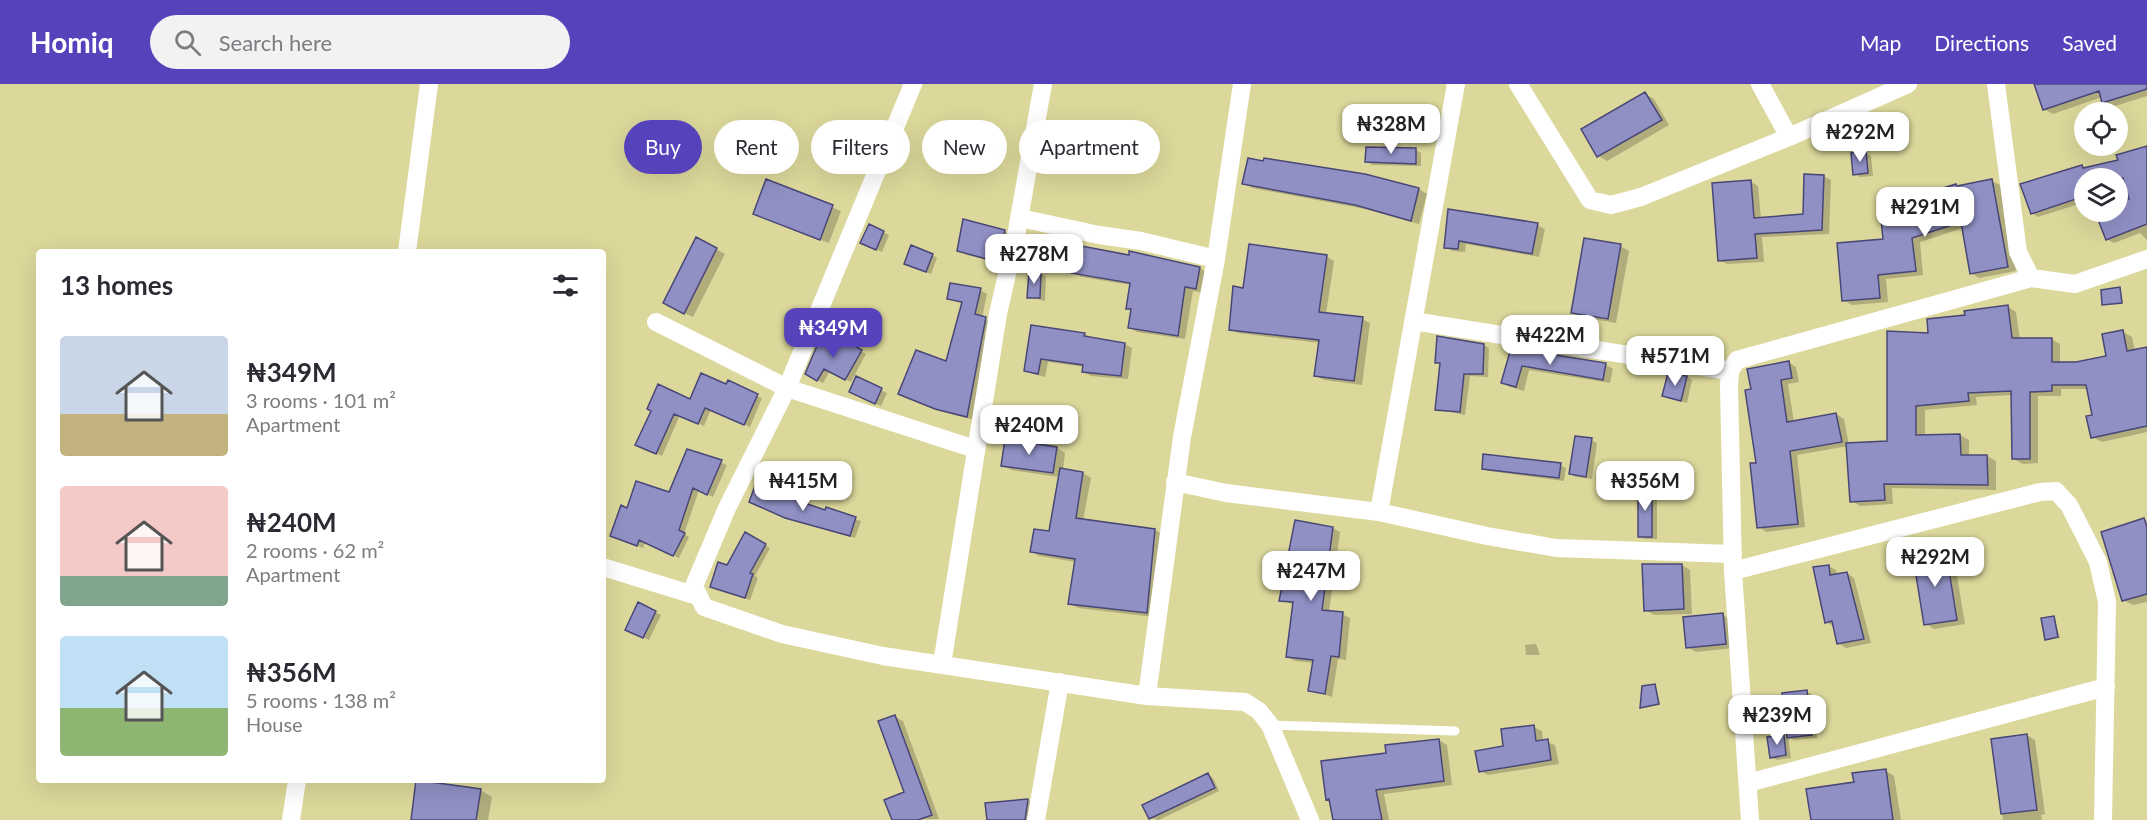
<!DOCTYPE html>
<html lang="en">
<head>
<meta charset="utf-8">
<style>
	body { margin:0; font-family:Lato,sans-serif; background:#f2f2f3; color:#2b2b33; height:100vh; display:flex; flex-direction:column; font-size:22px; white-space:nowrap }
	* { box-sizing:border-box; margin:0 }
	p { font-size:20px; color:#7c7c81 }
	.icon { flex:none; width:33px; height:33px; fill:none; stroke:currentColor; stroke-width:2; stroke-linecap:round; stroke-linejoin:round }
	.map { position:relative; flex:1; overflow:hidden }
	.side { position:absolute; left:36px; top:165px; width:570px; height:534px; display:flex; flex-direction:column; background:#fff; border-radius:6px; box-shadow:0 6px 24px #0002 }
	.side>* { flex:none }
	.banner { position:absolute; left:624px; top:36px; width:570px; height:54px; display:flex; gap:12px }
	.controls { position:absolute; left:2074px; top:18px; display:grid; gap:12px }
	.controls a { display:grid; place-items:center; width:54px; height:54px; border-radius:50%; background:#fff; box-shadow:0 6px 24px #0002; font-size:30px }
	.price { position:absolute; translate:-50% -51px; padding:0 14px; border-radius:12px; background:#fff; color:#222; font-size:20px; line-height:39px; filter:drop-shadow(0 2px 3px #0008) }
	.price::after { content:''; position:absolute; left:50%; top:36px; width:18px; height:14px; margin-left:-9px; background:inherit; clip-path:polygon(0 0,100% 0,50% 100%) }
	.price.current { background:#5643bb; color:#fff }
	ul { padding:0; list-style:none }
	li { display:flex; align-items:center; gap:18px; height:150px; padding:0 24px }
	li span { display:grid; place-items:center; flex:none; width:168px; height:120px; border-radius:6px; color:#555 }
	li>.icon { margin-inline-start:auto }
	span .icon { width:72px; height:72px; fill:#fffc; stroke-width:1 }
	li b { font-size:26px }
	h2 { display:flex; justify-content:space-between; align-items:center; height:72px; padding:0 24px; font-size:26px }
	.pill { padding:0 21px; border-radius:27px; background:#fff; box-shadow:0 6px 24px #0002; font-size:21px; line-height:54px }
	.pill.current { background:#5643bb; color:#fff }
	header { display:flex; align-items:center; gap:36px; box-sizing:border-box; height:84px; padding:0 30px; background:#5643bb; color:#fff }
	header strong { font-size:28px }
	nav { display:flex; gap:33px; margin-inline-start:auto; font-size:21px }
	.search { width:420px; height:54px; background:#f2f2f3; display:flex; align-items:center; gap:15px; box-sizing:border-box; padding:0 21px; border-radius:33px; color:#7c7c81; font-size:22px }
	.map>svg:first-child { display:block }
	.shadow { fill:#0003 }
	.building { fill:#9090c5; stroke:#494777; stroke-width:1.5 }
	.lines { fill:none; stroke-linecap:round; stroke-linejoin:round }
	.lane { stroke:#fff; stroke-width:9 }
	.street { stroke:#fff; stroke-width:18 }
</style>
</head>
<body>
<header>
<strong>Homiq</strong>
<div class="search"><svg class="icon" aria-label="search" viewBox="0 0 24 24"><circle cx="10" cy="10" r="6"/><path d="M15 15l6 6"/></svg>Search here</div>
<nav><a>Map</a><a>Directions</a><a>Saved</a></nav>
</header>
<div class="map">
<svg width="2147" height="736" viewBox="0 0 2147 736">
	<rect width="100%" height="100%" fill="#dcd89b"/>
	<!-- shadow -->
	<path class="shadow" d="M2035,0H2147V12L2112,23L2104,18L2102,13L2053,30L2044,25Z
		M1645,10L1654,15L1669,41L1607,77L1599,72Z
		M1077,62L1137,69L1142,72L1141,85L1081,79L1076,76Z
		M2147,64V156L2140,149L2114,159L2107,155L2096,128H2118V94H2085V118L2038,133L2032,129L2082,82L2087,85L2120,77Z
		M1416,66L1421,69V82L1372,81L1367,77Z
		M1865,69L1871,72L1873,92L1860,93L1855,90Z
		M1265,79L1419,105L1427,110L1419,140L1365,125L1252,104L1244,99Z
		M1823,92L1831,96L1829,150L1762,153L1764,178L1727,180L1719,176L1750,97L1758,102L1761,135L1804,132Z
		M767,97L841,127L829,159L754,130Z
		M1992,97L2000,101L2016,187L1979,194L1971,189L1963,144L1920,158L1923,191L1886,195L1888,218L1852,221L1843,216L1884,156L1926,121L1959,103Z
		M1449,127L1537,141L1545,145L1539,173L1466,160L1465,168L1453,167L1445,163Z
		M965,137L1005,147L1013,152L1007,181L967,171L958,166Z
		M870,142L889,151L882,168L868,161Z
		M697,155L725,170L693,233L673,224Z
		M1620,162L1629,167L1616,239L1581,233L1573,228Z
		M932,171L937,174L931,190L911,182Z
		M1326,172L1334,177L1326,230L1362,235L1370,239L1362,301L1324,296L1316,292L1320,259L1238,249L1231,245L1244,205Z
		M1200,184L1207,189L1204,209L1193,207L1185,255L1137,248L1129,243L1132,227L1127,224L1131,201L1081,193L1073,188Z
		M1041,189L1046,193L1045,217L1029,213Z
		M2120,205L2123,219L2104,220Z
		M980,206L987,210L982,234L993,239L974,336L943,328L900,310L947,279L963,220L948,214Z
		M2008,223L2016,228L2020,256L2051,255L2060,260V280H2076L2107,273L2123,248L2132,253L2135,267L2147,265V348L2102,358L2093,353L2094,332L2088,305H2061V312H2038V379L2023,380L2014,375L2013,311L1976,313L1977,321L1925,326V352L1960,351L1969,356V372H1987L1996,377V406L1892,404L1893,420L1860,422L1852,417L1848,362L1797,371L1805,443L1766,448L1759,443L1758,380L1753,307L1788,278L1796,283L1799,298L1788,300L1794,338L1836,330L1844,335L1849,361L1889,358L1930,250L1966,233Z
		M1032,242L1084,250L1092,254L1125,260L1132,264L1128,295L1091,292L1084,288L1085,283L1048,278L1045,293L1033,290L1026,286Z
		M846,259L866,270L851,298L830,287L823,299L807,290L844,264Z
		M1484,261L1489,264L1488,293L1470,292L1465,331L1436,325L1442,280L1437,278Z
		M1512,265L1605,280L1613,285L1610,299L1529,286L1524,307L1510,303L1503,298Z
		M1687,293L1692,296L1687,319L1664,312Z
		M726,302L762,314L750,343L711,325L704,342L680,331L662,372L643,363L652,326L691,317Z
		M881,306L887,309L881,322L856,311Z
		M1591,356L1597,359L1592,395L1576,393L1570,390Z
		M1006,357L1057,364L1065,369L1063,386L1083,389L1091,394L1083,437L1155,446L1162,450L1154,533L1078,524L1070,520L1076,478L1039,472L1032,467L1050,449L1059,393L1011,386L1003,381Z
		M688,367L727,381L713,413L699,406L684,450L689,453L679,474L645,458L643,464L612,452L628,426L669,409Z
		M1560,381L1566,384L1564,397L1489,387L1483,384Z
		M1651,405L1657,408V455H1645L1640,452Z
		M790,416L861,437L855,454L792,436Z
		M2144,435L2147,437V518L2133,521L2123,516Z
		M1296,438L1333,444L1340,448L1329,528L1342,530L1350,534L1346,576L1338,575L1332,613L1310,606L1314,579L1295,577L1288,573L1294,521L1281,516Z
		M745,450L770,464L755,492L758,494L750,516L717,505Z
		M1945,470L1954,474L1965,540L1934,545L1926,540Z
		M1681,481L1690,486L1692,530L1654,531L1646,526Z
		M1828,482L1836,486L1837,491L1847,489L1854,494L1871,559L1846,564L1838,559L1833,542L1826,538Z
		M639,520L661,531L649,556L632,548Z
		M1723,531L1731,536L1734,564L1696,568L1687,563Z
		M2054,533L2060,554L2048,556L2046,555Z
		M1536,560L1540,571H1526L1525,561Z
		M1654,601L1660,621L1644,624L1642,623Z
		M1807,608L1812,611L1817,654L1794,656L1788,653L1791,674L1777,676L1771,673L1783,653L1789,656L1784,610Z
		M895,633L903,637L939,735L894,736L906,709Z
		M1534,643L1542,647L1543,657L1555,661L1559,680L1488,691L1480,687L1504,664Z
		M2027,651L2035,656L2045,730L2041,731L2042,736H2003L1992,656Z
		M1439,656L1447,661L1452,701L1384,710L1389,736H1334L1328,715L1388,670Z
		M1886,687L1894,692L1901,736H1812Z
		M1208,691L1213,694L1219,707L1159,736L1150,734Z
		M480,706L492,713L488,736H412Z
		M1028,716L1033,719L1032,736H989L987,720Z"/>
	<!-- building -->
	<path class="building" d="M2034,0H2147V5L2102,19L2099,7L2043,26Z
		M1645,8L1662,36L1597,73L1581,45Z
		M1076,61L1137,67L1136,83L1074,77Z
		M2147,62V140L2106,156L2095,128H2118V119L2129,115L2123,94H2085V112L2031,130L2020,100L2082,81L2083,84L2118,76L2116,71Z
		M1366,63L1416,64V80L1365,78Z
		M1866,67L1868,89L1853,91L1851,69Z
		M1248,74L1263,77L1264,74L1365,90L1419,104L1411,137L1355,121L1242,100Z
		M1804,90L1824,91L1822,146L1755,150L1757,174L1718,177L1712,99L1751,96L1754,134L1803,130Z
		M766,95L833,121L820,156L753,130Z
		M1992,95L2008,183L1970,190L1961,138L1912,154L1916,187L1878,191L1880,214L1842,217L1837,159L1883,155L1880,125L1924,120L1921,111L1956,100L1957,102Z
		M1448,125L1538,139L1532,170L1459,157L1458,165L1444,164Z
		M963,135L1005,146L998,178L957,167Z
		M869,140L884,147L876,166L860,159Z
		M696,153L717,164L684,230L663,219Z
		M1584,154L1621,160L1608,235L1571,229Z
		M1249,160L1327,171L1319,228L1363,233L1354,297L1314,292L1319,256L1229,246L1233,202L1243,204Z
		M911,161L933,170L926,188L904,180Z
		M1076,161L1129,171V167L1200,183L1196,205L1185,203L1178,252L1128,244L1131,225H1126L1130,199L1071,189Z
		M1029,187L1041,188L1040,214H1027Z
		M950,199L981,204L975,230L986,233L967,333L935,325L898,310L916,266L946,277L962,218L947,215Z
		M2120,203L2122,219L2102,221L2101,206Z
		M2008,221L2012,254H2052V278H2076L2106,272L2102,250L2123,246L2127,267L2147,263V342L2091,354L2086,332L2092,331L2086,301H2052V307L2030,308V375H2012L2011,307L1968,309L1969,317L1916,322V351L1960,350L1961,371H1987L1988,401L1884,400L1885,416L1850,418L1846,359L1887,357V247L1928,249L1927,235L1965,231L1964,227Z
		M1031,241L1085,249L1084,252L1125,259L1121,292L1082,288L1083,281L1041,275L1038,290L1024,287Z
		M822,250L843,262L846,257L862,266L845,296L824,285L817,297L805,290Z
		M1437,252L1484,260L1483,290H1464L1460,328L1435,326L1440,279H1435Z
		M1511,264L1606,279L1603,296L1522,282L1516,303L1501,299Z
		M1789,277L1792,294L1781,296L1787,338L1836,329L1842,358L1790,367L1798,440L1757,444L1750,379H1756L1745,306L1751,305L1747,285Z
		M701,289L726,300L728,296L758,310L744,341L705,324L698,340L674,330L656,370L635,361L651,327L647,325L658,300L690,315Z
		M1668,289L1687,292L1681,317L1662,312Z
		M856,292L882,304L875,320L849,308Z
		M1575,352L1592,354L1586,393L1569,390Z
		M1005,355L1057,363L1053,389L1001,382Z
		M687,365L722,376L707,411L693,404L679,446L685,449L673,472L639,456L637,462L610,452L621,421L627,424L636,397L669,408Z
		M1483,370L1561,379L1559,394L1482,385Z
		M1060,384L1083,388L1076,434L1155,445L1147,529L1068,520L1075,475L1030,468L1034,445L1049,447Z
		M755,402L825,426L826,423L856,433L850,452L785,434L749,418Z
		M1638,404H1652V453H1638Z
		M2144,434L2147,443V510L2122,517L2101,448Z
		M1295,436L1333,443L1322,526L1343,528L1339,573L1331,572L1325,610L1308,607L1313,576L1286,573L1293,518L1279,517Z
		M745,448L766,460L750,489L753,490L745,514L710,503L718,478L727,481Z
		M1946,468L1957,536L1924,541L1913,473Z
		M1642,480H1682L1684,525L1644,527Z
		M1829,481L1830,491L1847,488L1864,555L1837,560L1832,537L1825,539L1813,483Z
		M638,518L656,527L643,554L625,546Z
		M1723,529L1726,560L1686,564L1683,533Z
		M2054,532L2058,553L2045,556L2041,534Z
		M1655,600L1659,620L1640,624L1642,602Z
		M1807,606L1812,651L1787,654L1782,609Z
		M895,631L932,731L918,736H892L884,716L904,708L878,637Z
		M1534,641L1536,657L1548,655L1551,676L1479,688L1475,667L1503,662L1501,645Z
		M2027,650L2037,726L2001,730L1991,655Z
		M1784,651L1786,671L1770,674L1767,653Z
		M1439,655L1444,697L1376,706L1382,736H1333L1329,715L1326,716L1321,677L1386,669L1385,661Z
		M1886,685L1893,736H1811L1806,705L1854,698L1852,689Z
		M1208,689L1215,704L1149,735L1142,721Z
		M416,696L481,705L476,736H411Z
		M1028,715L1025,736H987L985,719Z"/>
	<g class="lines">
		<!-- lane -->
		<path class="lane" d="M1270,641L1455,647"/>
		<!-- street -->
		<path class="street" d="M913,0L787,304L727,424L694,502L704,523L782,550L883,572L1147,612L1245,618L1259,627L1270,641L1310,736
			M1518,0L1590,116L1611,121L1641,113L1789,53
			M1760,0L1789,53L1908,0
			M1996,0L2018,168L2031,194L2075,200L2147,175
			M1020,134L1099,151L1141,157L1216,175L1182,353L1147,612
			M407,168L429,0
			M1216,175L1242,0
			M1413,237L1730,287
			M656,238L787,304L975,365
			M1175,398L1226,409L1379,428L1487,452L1556,464L1733,470
			M1379,428L1456,0
			M603,483L697,512
			M1733,487L2040,408L2056,407L2069,421L2098,478L2107,518L2103,736
			M942,580L998,230L1017,146L1043,0
			M1748,699L2106,603
			M291,736L297,696
			M1036,736L1060,598
			M1750,736L1733,487L1729,302L1730,287L1737,276L2031,194"/>
	</g>
</svg>
<div class="controls">
<a><svg class="icon" aria-label="locate" viewBox="0 0 24 24"><circle cx="12" cy="12" r="6"/><path d="M12 2v4M12 18v4M2 12h4M18 12h4"/></svg></a>
<a><svg class="icon" aria-label="layers" viewBox="0 0 24 24"><path d="M12 4l9 5-9 5-9-5zM3 14l9 5 9-5"/></svg></a>
</div>
<b class="price" style="left:1391px;top:71px">₦328M</b>
<b class="price" style="left:1860px;top:79px">₦292M</b>
<b class="price" style="left:1925px;top:154px">₦291M</b>
<b class="price" style="left:1034px;top:201px">₦278M</b>
<b class="price current" style="left:833px;top:275px">₦349M</b>
<b class="price" style="left:1550px;top:282px">₦422M</b>
<b class="price" style="left:1675px;top:303px">₦571M</b>
<b class="price" style="left:1029px;top:372px">₦240M</b>
<b class="price" style="left:803px;top:428px">₦415M</b>
<b class="price" style="left:1645px;top:428px">₦356M</b>
<b class="price" style="left:1935px;top:504px">₦292M</b>
<b class="price" style="left:1311px;top:518px">₦247M</b>
<b class="price" style="left:1777px;top:662px">₦239M</b>
<div class="banner">
<a class="pill current">Buy</a>
<a class="pill">Rent</a>
<a class="pill">Filters</a>
<a class="pill">New</a>
<a class="pill">Apartment</a>
</div>
<section class="side">
<h2>13 homes<svg class="icon" aria-label="filters" viewBox="0 0 24 24"><path d="M4 7h16M4 17h16"/><circle cx="9" cy="7" r="2"/><circle cx="15" cy="17" r="2"/></svg></h2>
<ul>
<li><span style="background:linear-gradient(#c9d6e8 65%,#c2b280 0)"><svg class="icon" aria-label="home" viewBox="0 0 24 24"><path d="M3 11l9-7 9 7M6 9v11h12V9"/></svg></span><div><b>₦349M</b><p>3 rooms · 101 m²</p><p>Apartment</p></div></li>
<li><span style="background:linear-gradient(#f6c9c9 75%,#7fa58c 0)"><svg class="icon" aria-label="home" viewBox="0 0 24 24"><path d="M3 11l9-7 9 7M6 9v11h12V9"/></svg></span><div><b>₦240M</b><p>2 rooms · 62 m²</p><p>Apartment</p></div></li>
<li><span style="background:linear-gradient(#bfe0f5 60%,#8fb573 0)"><svg class="icon" aria-label="home" viewBox="0 0 24 24"><path d="M3 11l9-7 9 7M6 9v11h12V9"/></svg></span><div><b>₦356M</b><p>5 rooms · 138 m²</p><p>House</p></div></li>
</ul>
</section>
</div>
</body>
</html>
